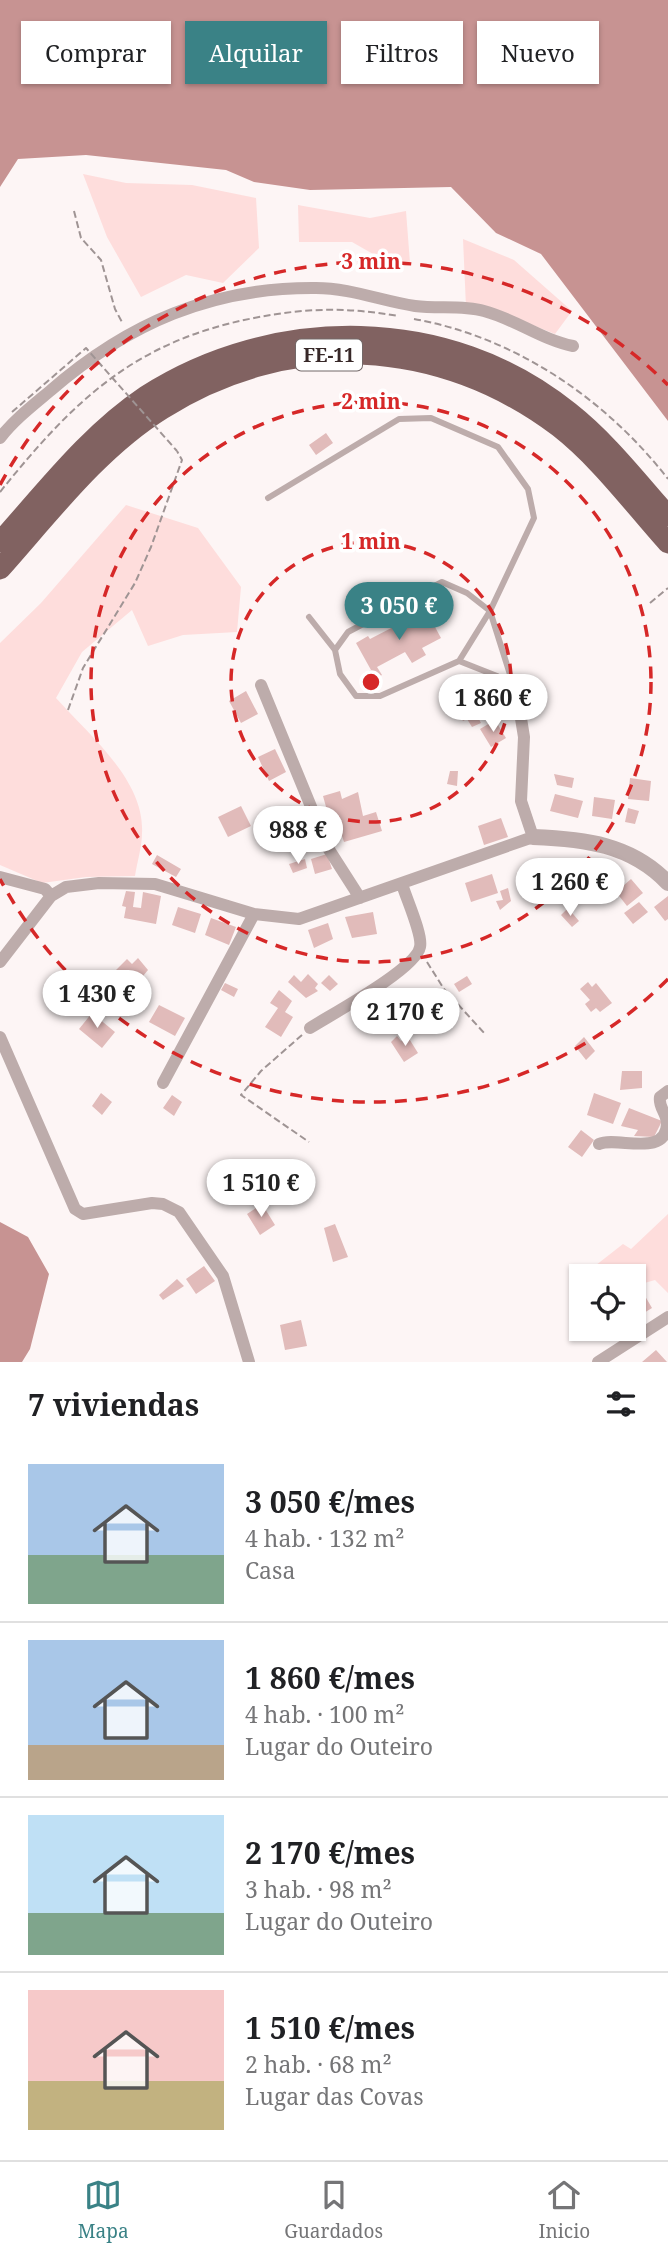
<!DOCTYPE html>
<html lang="es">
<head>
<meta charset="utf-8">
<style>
	body { margin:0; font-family:"Noto Serif",serif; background:#f2f2f2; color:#202124; height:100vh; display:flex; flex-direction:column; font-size:26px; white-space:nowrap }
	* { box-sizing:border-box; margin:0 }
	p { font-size:23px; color:#757577 }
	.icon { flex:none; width:38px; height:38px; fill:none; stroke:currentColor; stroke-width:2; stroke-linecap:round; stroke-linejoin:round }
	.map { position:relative; height:1362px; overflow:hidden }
	.side { display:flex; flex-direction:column; background:#fff; flex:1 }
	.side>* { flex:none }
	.banner { position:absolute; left:21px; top:21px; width:626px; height:63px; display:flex; gap:14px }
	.buttons { position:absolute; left:569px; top:1264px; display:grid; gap:14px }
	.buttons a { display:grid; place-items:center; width:77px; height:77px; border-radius:0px; background:#fff; box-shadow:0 2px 5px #0004; font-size:35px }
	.price { position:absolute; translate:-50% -60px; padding:0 16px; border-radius:24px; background:#fff; color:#222; font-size:23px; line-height:46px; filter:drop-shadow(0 2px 4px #0008) }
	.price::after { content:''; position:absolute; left:50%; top:42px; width:21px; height:16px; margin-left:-10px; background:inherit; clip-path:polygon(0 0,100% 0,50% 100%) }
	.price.on { background:#3a8286; color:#fff }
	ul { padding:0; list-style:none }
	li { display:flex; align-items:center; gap:21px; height:175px; padding:0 28px }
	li+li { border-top:2px solid #e0e0e0 }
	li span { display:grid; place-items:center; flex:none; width:196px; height:140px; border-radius:0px; color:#555 }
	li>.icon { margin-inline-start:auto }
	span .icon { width:84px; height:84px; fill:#fffc; stroke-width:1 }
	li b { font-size:30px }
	h2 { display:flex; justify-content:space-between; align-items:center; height:84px; padding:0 28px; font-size:30px }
	.pill { padding:0 24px; border-radius:0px; background:#fff; box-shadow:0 2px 5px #0004; font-size:24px; line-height:63px }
	.pill.on { background:#3a8286; color:#fff }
	.dock { display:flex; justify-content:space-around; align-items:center; height:98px; border-top:2px solid #e0e0e0; background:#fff; font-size:19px; color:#757577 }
	.dock a { display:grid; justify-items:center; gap:4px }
	.dock .on { color:#3a8286 }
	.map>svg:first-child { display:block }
	.green { fill:#fedddc }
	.water { fill:#c79392 }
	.building { fill:#e1bbba }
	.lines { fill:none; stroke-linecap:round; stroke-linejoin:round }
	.path { stroke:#9f9494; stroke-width:2; stroke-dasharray:7 3.5; stroke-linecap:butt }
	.service { stroke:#bdacab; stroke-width:6 }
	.minor { stroke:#bdacab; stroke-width:12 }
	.tertiary { stroke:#bdacab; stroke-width:16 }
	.trunk { stroke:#816261; stroke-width:21 }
	.path-bridge { stroke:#9f9494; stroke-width:2; stroke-dasharray:7 3.5; stroke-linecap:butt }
	.ring { fill:none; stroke:#d62828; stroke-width:3.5; stroke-dasharray:12 9 }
	.labels { text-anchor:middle; stroke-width:7; stroke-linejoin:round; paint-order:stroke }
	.shield { fill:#fff; stroke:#736868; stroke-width:2 }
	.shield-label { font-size:19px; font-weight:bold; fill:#372828 }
	.centre { fill:#d62828; stroke:#fff; stroke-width:3.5 }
	.ring-label { font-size:21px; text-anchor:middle; font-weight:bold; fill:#d62828; stroke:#fff; stroke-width:7; stroke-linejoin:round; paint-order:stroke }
</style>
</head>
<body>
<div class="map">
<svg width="668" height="1362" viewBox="0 0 668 1362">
	<rect width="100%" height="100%" fill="#fdf5f5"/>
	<!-- green -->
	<path class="green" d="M83,174L126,183L192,185L256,198L259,248L223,283L186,275L141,297L107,237Z
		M298,205L370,218L406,211L410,263L380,258L352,242H299Z
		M463,239L514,260L572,311L555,334L490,308L466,307Z
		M126,505L198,528L241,587L237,632L183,635L148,646L132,610L82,652L56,698C88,734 145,780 142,833C142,847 137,862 135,876L86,877L42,883L0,865V643L41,603Z
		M668,1214V1293L655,1280L634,1286V1276H582L623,1244L631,1249Z"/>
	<!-- water -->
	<path class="water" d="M0,0H668V421L541,254L496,233L451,187L310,190L254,182L226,170L86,155L18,159L0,187Z
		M0,1222L28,1237L49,1274L30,1349L22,1362H0Z"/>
	<!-- building -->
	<path class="building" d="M326,433L333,443L316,455L309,445Z
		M423,605L441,638L422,648L426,655L412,663L405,652L377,667L382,675L369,682L364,673L371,670L356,643L368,636L370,639L401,623L399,619Z
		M246,691L258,714L241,723L229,701Z
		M460,692L463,699L467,696L481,723L472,727L467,719L463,721L456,709L453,711L446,699Z
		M495,720L506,738L491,747L480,729Z
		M275,749L286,772L269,781L258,757Z
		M450,771H458L457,786L447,784Z
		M554,774L574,778L572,788L557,785Z
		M630,778L651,781L649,801L628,799Z
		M340,791L342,799L358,792L363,816L376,812L382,831L344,842L338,824L328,814L323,796Z
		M555,794L583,801L578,818L550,811Z
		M594,797L615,800L612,819L592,816Z
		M241,806L251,826L228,837L218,817Z
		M628,808L639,811L635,824L625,822Z
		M501,818L508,837L484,845L478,826Z
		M327,854L332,869L315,874L311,859Z
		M157,855L181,869L176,877L152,864Z
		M305,859L307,868L293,873L289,864Z
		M591,865L609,882L590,902L572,884Z
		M492,874L498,893L471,902L465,883Z
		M631,879L643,893L627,906L616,892Z
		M508,888L511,901L500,910L496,901L503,900L500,891Z
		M126,891L135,892L133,907L141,908L143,892L161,896L156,924L124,918L126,907L122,906Z
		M668,896V919L665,921L654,907Z
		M639,902L648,912L633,924L624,913Z
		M178,907L201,914L195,933L172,925Z
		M568,908L579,921L572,927L561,915Z
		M373,912L377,934L352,938L345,917Z
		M211,918L236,927L229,945L205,935Z
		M328,923L333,939L314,948L308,930Z
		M138,958L148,970L138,982L126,971L118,978L113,973L127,959L132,964Z
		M308,974L318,984L315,988L318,991L306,998L288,982L294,975L301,982Z
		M329,975L338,984L330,991L321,983Z
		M467,976L472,984L459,992L454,984Z
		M588,982L592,987L596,983L612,1003L600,1012L596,1008L591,1012L585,1004L590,1000L580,989Z
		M225,983L238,989L234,997L221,990Z
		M279,990L292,1001L285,1012L293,1017L281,1037L265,1027L278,1008L270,1003Z
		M432,991L446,1009L417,1031L404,1013Z
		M159,1005L185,1018L175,1036L149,1022Z
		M92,1013L115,1032L102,1048L79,1029Z
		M397,1036L401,1041L408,1037L418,1053L404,1062L391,1042Z
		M584,1037L595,1051L586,1060L575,1046Z
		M622,1071H642V1088L620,1090Z
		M101,1093L112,1102L102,1115L92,1106Z
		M594,1093L621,1103L613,1124L587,1115Z
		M172,1095L182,1102L174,1116L163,1108Z
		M629,1108L662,1121L654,1137L634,1136L638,1130L621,1126Z
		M581,1130L594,1140L582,1157L568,1147Z
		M262,1204L275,1225L260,1235L247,1214Z
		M335,1224L348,1257L333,1262L324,1228Z
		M204,1266L215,1281L196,1294L186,1279Z
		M177,1279L184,1286L163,1300L159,1295Z
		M645,1296L652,1308L634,1319V1303Z
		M301,1320L307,1346L285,1350L280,1325Z
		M656,1350L667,1362H642Z"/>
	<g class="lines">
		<!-- path -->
		<path class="path" d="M74,211L81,238L101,260L115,309L123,324
			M414,319C515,337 606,399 668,479
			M0,492C74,400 135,341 254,318C304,308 348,307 398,316
			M650,603L668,588
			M68,710L83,668L135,583L151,547L182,460L177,451
			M427,962L444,989L485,1034
			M302,1035L261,1071L241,1095L309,1142"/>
		<!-- service -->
		<path class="service" d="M268,498L399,419L431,418L498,447L528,489L534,518L490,611L518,700
			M309,617L335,650L340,674L356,696H380L459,661L497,676L514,696
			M335,650L348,632L442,582L467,593L490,611L459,661"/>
		<!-- minor -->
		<path class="minor" d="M0,438C14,420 32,406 50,391C128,323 212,287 316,288C350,288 382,301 415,306C438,309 462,305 484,311C515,319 542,340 573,346
			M261,685L328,848L360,898
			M0,877L45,889L51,896
			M0,962L51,896L66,887L99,883L155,884L254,914L299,919L533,837L521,801L524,737L518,700
			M310,1028C332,1014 416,969 420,947C423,935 406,898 402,884
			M0,1037L75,1209L83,1214L152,1203L163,1204L179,1212L223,1276L249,1362
			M163,1083L254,914
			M599,1144C617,1136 666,1158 667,1124C667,1113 658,1107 660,1097L668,1091
			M598,1362L668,1317"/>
		<!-- tertiary -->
		<path class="tertiary" d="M533,837C584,839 631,844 668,883"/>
		<!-- trunk -->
		<path class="trunk" d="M0,542C45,492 89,434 146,396C274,314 449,314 569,412C607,442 636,480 668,516
			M0,569C50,513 98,449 162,409C289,329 440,337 559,427C600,459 633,504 668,543"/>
		<!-- path-bridge -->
		<path class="path-bridge" d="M12,412L86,348L177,451"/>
	</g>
	<!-- distance rings -->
	<g class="ring">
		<circle cx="371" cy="682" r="140"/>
		<circle cx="371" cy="682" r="280"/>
		<path d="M668 979A420 420 0 0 1 0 879M0 485A420 420 0 0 1 668 385"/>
	</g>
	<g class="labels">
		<!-- shield labels -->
		<rect class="shield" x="296" y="339.5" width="66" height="31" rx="5"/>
		<g class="shield-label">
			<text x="329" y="362">FE-11</text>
		</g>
	</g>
	<circle cx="371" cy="682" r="10" class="centre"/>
	<g class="ring-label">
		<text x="371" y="269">3 min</text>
		<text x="371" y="409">2 min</text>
		<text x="371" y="549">1 min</text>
	</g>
</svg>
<div class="buttons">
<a><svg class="icon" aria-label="locate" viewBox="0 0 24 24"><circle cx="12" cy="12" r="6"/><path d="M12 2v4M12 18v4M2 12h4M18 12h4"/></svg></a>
</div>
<b class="price on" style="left:399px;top:642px">3 050 €</b>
<b class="price" style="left:493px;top:734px">1 860 €</b>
<b class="price" style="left:298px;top:866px">988 €</b>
<b class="price" style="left:570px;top:918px">1 260 €</b>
<b class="price" style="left:97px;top:1030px">1 430 €</b>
<b class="price" style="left:405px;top:1048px">2 170 €</b>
<b class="price" style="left:261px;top:1219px">1 510 €</b>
<div class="banner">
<a class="pill">Comprar</a>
<a class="pill on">Alquilar</a>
<a class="pill">Filtros</a>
<a class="pill">Nuevo</a>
</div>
</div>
<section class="side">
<h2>7 viviendas<svg class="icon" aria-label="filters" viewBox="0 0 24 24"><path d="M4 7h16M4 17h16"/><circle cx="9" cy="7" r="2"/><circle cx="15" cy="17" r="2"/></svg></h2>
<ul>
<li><span style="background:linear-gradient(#a9c7e8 65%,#7fa58c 0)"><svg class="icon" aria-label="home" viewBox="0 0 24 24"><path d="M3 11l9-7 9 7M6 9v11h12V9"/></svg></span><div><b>3 050 €/mes</b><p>4 hab. · 132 m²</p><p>Casa</p></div></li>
<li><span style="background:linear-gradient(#a9c7e8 75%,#b9a48a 0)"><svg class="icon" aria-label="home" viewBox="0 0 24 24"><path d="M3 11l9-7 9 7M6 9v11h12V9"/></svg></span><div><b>1 860 €/mes</b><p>4 hab. · 100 m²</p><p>Lugar do Outeiro</p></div></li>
<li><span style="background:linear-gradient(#bfe0f5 70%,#7fa58c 0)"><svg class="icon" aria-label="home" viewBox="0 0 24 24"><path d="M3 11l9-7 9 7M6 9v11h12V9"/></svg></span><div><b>2 170 €/mes</b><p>3 hab. · 98 m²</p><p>Lugar do Outeiro</p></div></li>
<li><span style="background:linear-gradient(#f6c9c9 65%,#c2b280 0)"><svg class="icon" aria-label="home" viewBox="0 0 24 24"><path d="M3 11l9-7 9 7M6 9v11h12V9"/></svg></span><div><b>1 510 €/mes</b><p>2 hab. · 68 m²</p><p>Lugar das Covas</p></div></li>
</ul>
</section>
<nav class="dock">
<a class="on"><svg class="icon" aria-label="map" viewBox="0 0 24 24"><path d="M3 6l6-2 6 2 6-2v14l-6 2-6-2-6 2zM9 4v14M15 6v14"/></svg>Mapa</a>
<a><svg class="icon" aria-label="saved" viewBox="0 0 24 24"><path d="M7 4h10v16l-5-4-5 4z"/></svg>Guardados</a>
<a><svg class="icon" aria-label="home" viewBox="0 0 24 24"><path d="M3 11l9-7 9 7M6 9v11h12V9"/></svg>Inicio</a>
</nav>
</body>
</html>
